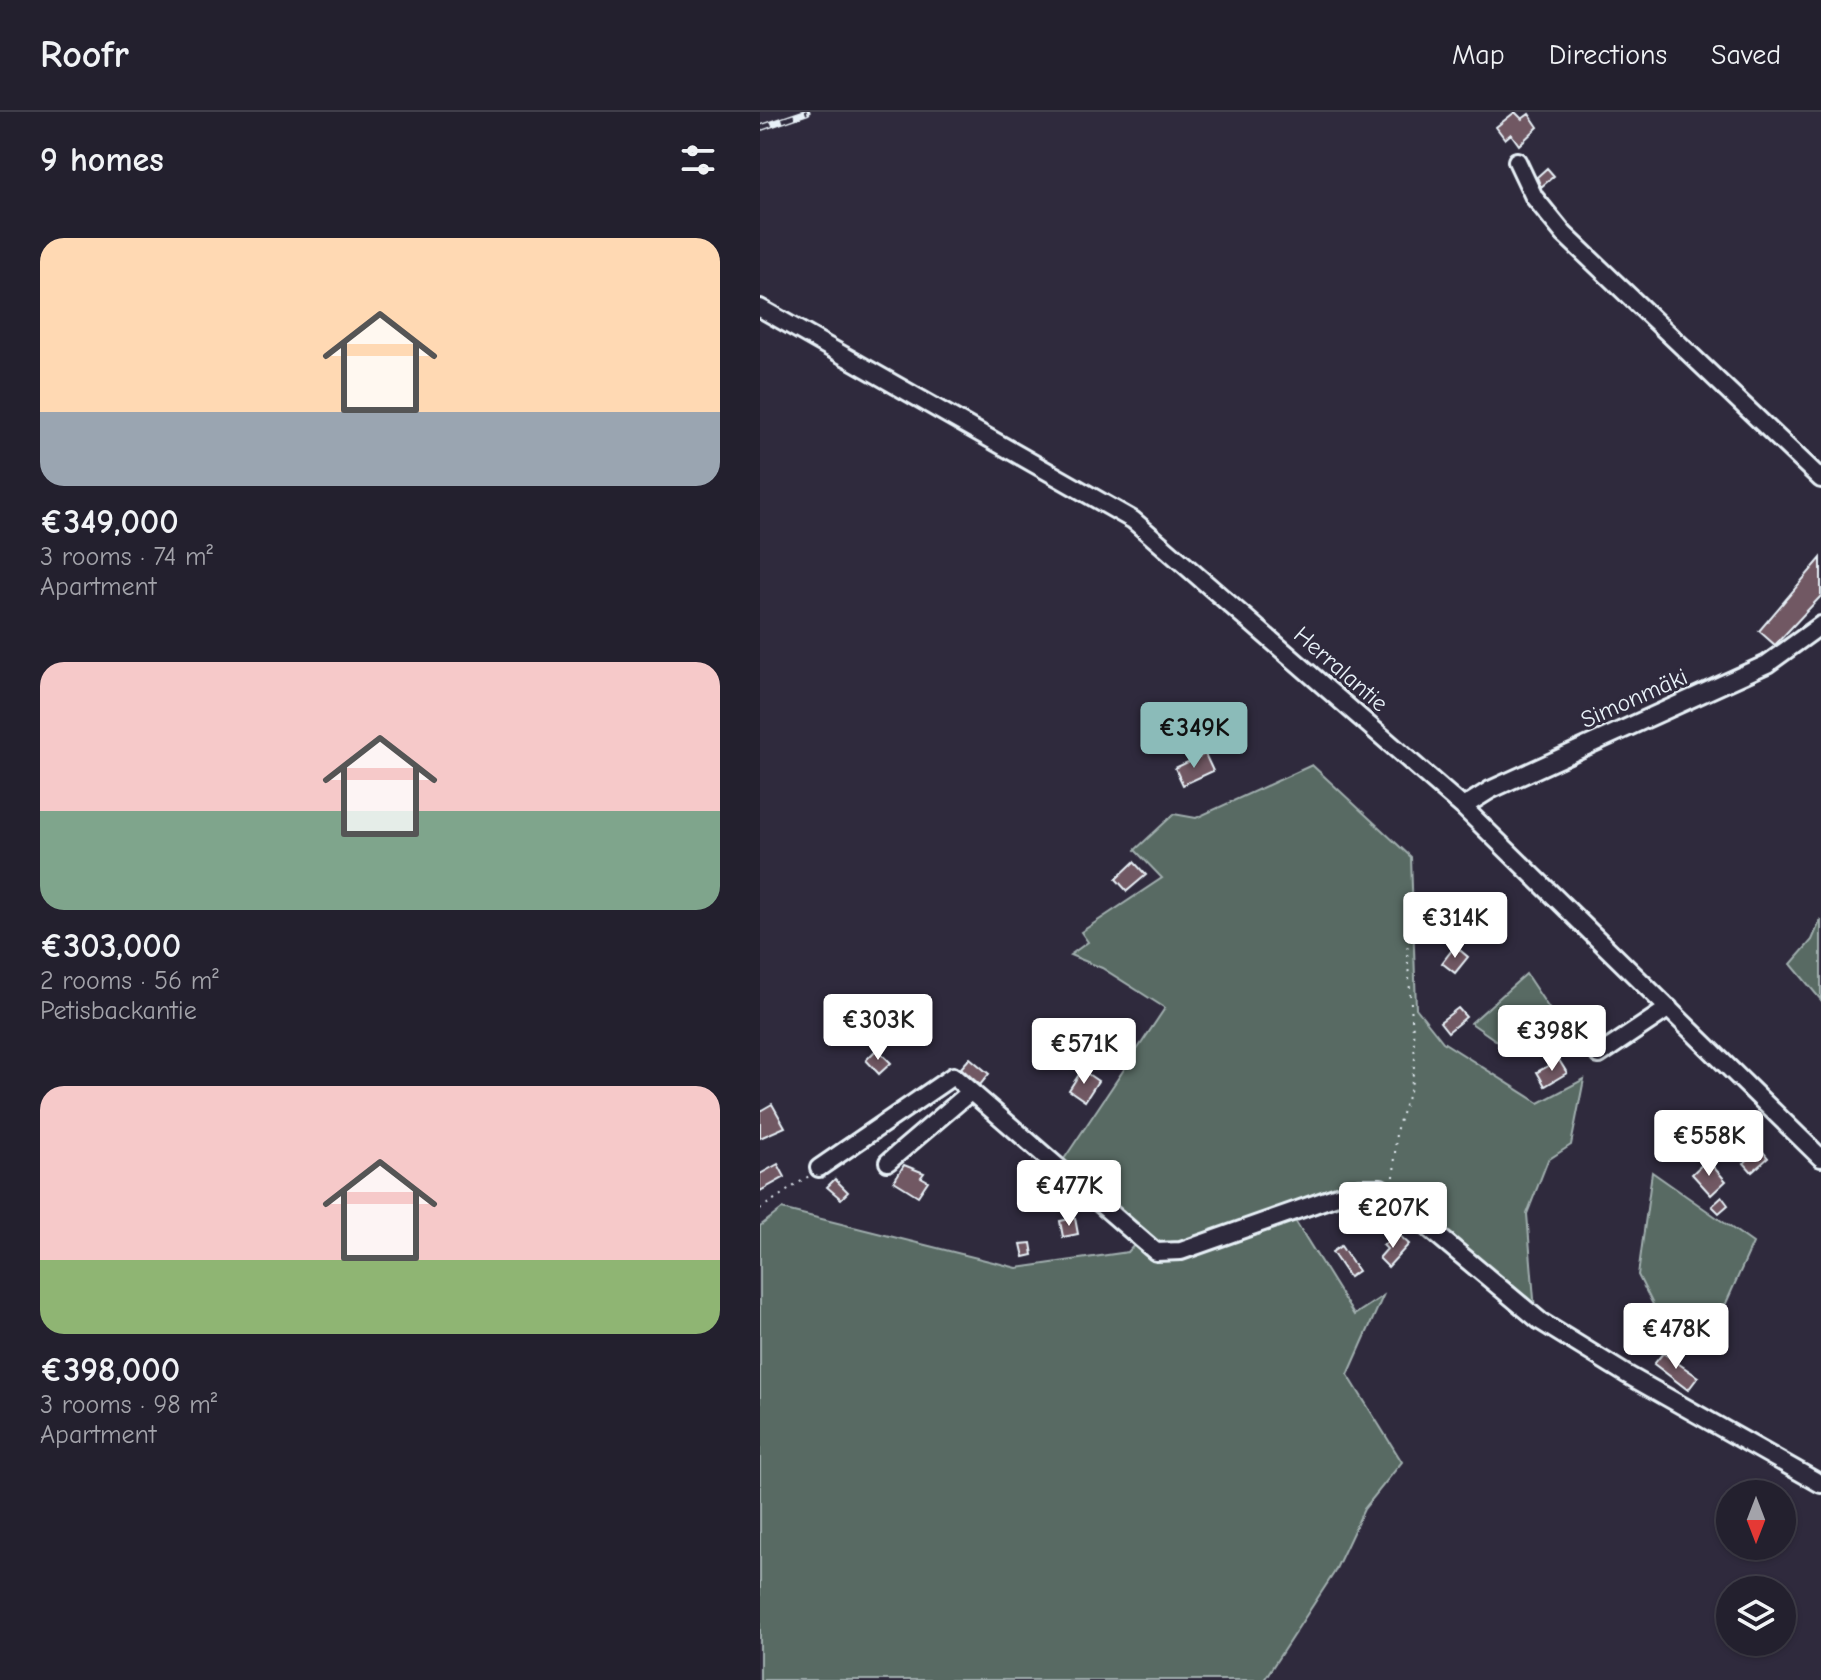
<!DOCTYPE html>
<html lang="en">
<head>
<meta charset="utf-8">
<style>
	body { margin:0; font-family:"Comic Neue",sans-serif; background:#2f2d3a; color:#f1f3f6; height:100vh; display:flex; flex-direction:column; font-size:30px; white-space:nowrap }
	* { box-sizing:border-box; margin:0 }
	p { font-size:26px; color:#a3a3aa }
	.icon { flex:none; width:44px; height:44px; fill:none; stroke:currentColor; stroke-width:2; stroke-linecap:round; stroke-linejoin:round }
	.map { position:relative; flex:1; overflow:hidden }
	.sheet { display:flex; flex-direction:column; background:#23202e; width:760px }
	.sheet>* { flex:none }
	.needle { width:52px; rotate:180deg }
	.buttons { position:absolute; left:956px; top:1368px; display:grid; gap:16px }
	.buttons a { display:grid; place-items:center; width:80px; height:80px; border-radius:50%; background:#23202e; box-shadow:0 2px 6px #0004,0 0 0 2px #403e4a; font-size:40px }
	.price { position:absolute; translate:-50% -68px; padding:0 18px; border-radius:8px; background:#fff; color:#222; font-size:26px; line-height:52px; filter:drop-shadow(0 2px 4px #0008) }
	.price::after { content:''; position:absolute; left:50%; top:48px; width:24px; height:18px; margin-left:-12px; background:inherit; clip-path:polygon(0 0,100% 0,50% 100%) }
	.price.active { background:#8bbbb9; color:#111 }
	ul { padding:0; list-style:none }
	li { display:grid; align-content:center; gap:16px; height:424px; padding:0 40px }
	li span { display:grid; place-items:center; height:248px; border-radius:24px; color:#555 }
	li>.icon { margin-inline-start:auto }
	span .icon { width:144px; height:144px; fill:#fffc; stroke-width:1 }
	li b { font-size:34px }
	h2 { display:flex; justify-content:space-between; align-items:center; height:96px; padding:0 40px; font-size:34px }
	header { display:flex; align-items:center; gap:48px; box-sizing:border-box; height:112px; padding:0 40px; background:#23202e; border-bottom:2px solid #403e4a }
	header strong { font-size:38px }
	nav { display:flex; gap:44px; margin-inline-start:auto; font-size:28px }
	main { display:flex; flex:1; min-height:0 }
	.map>svg:first-child { display:block }
	.green { fill:#596b64; stroke:#a0aeae; stroke-width:2 }
	.building { fill:#715964; stroke:#e8f1f8; stroke-width:2 }
	.lines { fill:none; stroke-linecap:round; stroke-linejoin:round }
	.minor-casing { stroke:#e8f1f8; stroke-width:22 }
	.path { stroke:#e8f1f8; stroke-width:2; stroke-dasharray:2 6; stroke-linecap:butt }
	.minor { stroke:#2f2a3d; stroke-width:16 }
	.rail-casing { stroke:#e8f1f8; stroke-width:7 }
	.rail { stroke:#2f2a3d; stroke-width:4; stroke-dasharray:12; stroke-linecap:butt }
	.labels { text-anchor:middle; stroke-width:6; stroke-linejoin:round; paint-order:stroke }
	.street-label { font-size:24px; fill:#e8f1f8; stroke:#2f2a3d }
</style>
</head>
<body>
<header>
<strong>Roofr</strong>
<nav><a>Map</a><a>Directions</a><a>Saved</a></nav>
</header>
<main>
<section class="sheet">
<h2>9 homes<svg class="icon" aria-label="filters" viewBox="0 0 24 24"><path d="M4 7h16M4 17h16"/><circle cx="9" cy="7" r="2"/><circle cx="15" cy="17" r="2"/></svg></h2>
<ul>
<li><span style="background:linear-gradient(#ffd9b3 70%,#9aa5b1 0)"><svg class="icon" aria-label="home" viewBox="0 0 24 24"><path d="M3 11l9-7 9 7M6 9v11h12V9"/></svg></span><div><b>€349,000</b><p>3 rooms · 74 m²</p><p>Apartment</p></div></li>
<li><span style="background:linear-gradient(#f6c9c9 60%,#7fa58c 0)"><svg class="icon" aria-label="home" viewBox="0 0 24 24"><path d="M3 11l9-7 9 7M6 9v11h12V9"/></svg></span><div><b>€303,000</b><p>2 rooms · 56 m²</p><p>Petisbackantie</p></div></li>
<li><span style="background:linear-gradient(#f6c9c9 70%,#8fb573 0)"><svg class="icon" aria-label="home" viewBox="0 0 24 24"><path d="M3 11l9-7 9 7M6 9v11h12V9"/></svg></span><div><b>€398,000</b><p>3 rooms · 98 m²</p><p>Apartment</p></div></li>
</ul>
</section>
<div class="map">
<svg width="1061" height="1568" viewBox="0 0 1061 1568">
	<rect width="100%" height="100%" fill="#2f2a3d"/>
	<filter id="ink" filterUnits="userSpaceOnUse"><feTurbulence type="fractalNoise" baseFrequency=".0125" numOctaves="2"/><feDisplacementMap in="SourceGraphic" scale="16" xChannelSelector="R" yChannelSelector="G"/><feConvolveMatrix kernelMatrix="1 2 1 2 8 2 1 2 1" color-interpolation-filters="sRGB"/></filter>
	<g filter="url(#ink)">
		<!-- green -->
		<path class="green" d="M552,653L651,745L656,896L683,930L779,991L824,967L811,1033L788,1048L767,1102L775,1199L622,1072L528,1097L594,1203L623,1184L588,1263L642,1350L604,1397L574,1461L504,1568H0V1114L22,1097L257,1156L368,1140L385,1121L302,1050L405,896L342,856L310,843L328,830L321,820L402,766L375,738L414,702L436,706Z
			M1061,807V888L1031,852L1052,828Z
			M766,862L800,913L754,941L711,911Z
			M892,1060L993,1131L954,1218L963,1230L906,1218L878,1163Z"/>
		<!-- building -->
		<path class="building" d="M755,0L762,7L769,2L778,15L759,33L751,22L745,27L736,15Z
			M787,56L794,64L781,75L777,65Z
			M1061,446V484L1015,533L999,519Z
			M445,642L453,659L423,673L415,656Z
			M374,750L386,763L367,779L356,767Z
			M695,834L708,845L695,861L682,851Z
			M698,896L706,905L688,920L680,910Z
			M341,917L363,932L350,952L328,938Z
			M117,937L131,951L119,962L106,948Z
			M210,946L229,962L220,973L201,956Z
			M799,948L807,961L785,974L777,960Z
			M322,958L338,969L325,989L309,978Z
			M12,992L25,1015L0,1026V999Z
			M1000,1036L1008,1046L992,1060L984,1051Z
			M947,1048L966,1069L951,1083L932,1062Z
			M18,1052L25,1065L0,1079V1062Z
			M144,1053L164,1061L161,1065L168,1069L158,1084L134,1069Z
			M75,1067L88,1080L81,1087L67,1075Z
			M962,1085L968,1093L959,1101L952,1094Z
			M315,1106L318,1122L303,1125L300,1109Z
			M639,1123L649,1132L628,1155L619,1146L627,1137L623,1133Z
			M271,1131L273,1143L264,1145L261,1132Z
			M581,1134L598,1159L589,1165L572,1140Z
			M903,1241L938,1265L928,1278L894,1252Z"/>
		<g class="lines">
			<!-- minor casing -->
			<g class="minor-casing">
				<path id="minor" d="M757,49L774,85L804,122L1061,367
					M0,196L373,408L703,695L1061,1046
					M703,695L730,678L1007,552L1061,513
					M839,943L909,896
					M128,1050L209,981
					M59,1056L193,964L396,1140L421,1139L600,1076H621L780,1209L866,1262L1061,1372"/>
			</g>
			<!-- path -->
			<path class="path" d="M634,1065L636,1019L651,976L655,946L647,839L654,786
				M0,1097L49,1064"/>
			<!-- minor -->
			<use href="#minor" class="minor"/>
			<!-- rail casing -->
			<g class="rail-casing">
				<path id="rail" d="M0,16L47,0"/>
			</g>
			<!-- rail -->
			<use href="#rail" class="rail"/>
		</g>
	</g>
	<g class="labels">
		<!-- street labels -->
		<g class="street-label">
			<text transform="translate(581 557) rotate(41)" y="8">Herralantie</text>
			<text transform="translate(874 586) rotate(-24)" y="8">Simonmäki</text>
		</g>
	</g>
</svg>
<div class="buttons">
<a><svg class="needle" viewBox="-14 -14 28 28"><path d="M0-13l5 13h-10z" fill="#e53935"/><path d="M0 13l5-13h-10z" fill="#a3a3aa"/></svg></a>
<a><svg class="icon" aria-label="layers" viewBox="0 0 24 24"><path d="M12 4l9 5-9 5-9-5zM3 14l9 5 9-5"/></svg></a>
</div>
<b class="price active" style="left:434px;top:658px">€349K</b>
<b class="price" style="left:695px;top:848px">€314K</b>
<b class="price" style="left:118px;top:950px">€303K</b>
<b class="price" style="left:792px;top:961px">€398K</b>
<b class="price" style="left:324px;top:974px">€571K</b>
<b class="price" style="left:949px;top:1066px">€558K</b>
<b class="price" style="left:309px;top:1116px">€477K</b>
<b class="price" style="left:633px;top:1138px">€207K</b>
<b class="price" style="left:916px;top:1259px">€478K</b>
</div>
</main>
</body>
</html>
